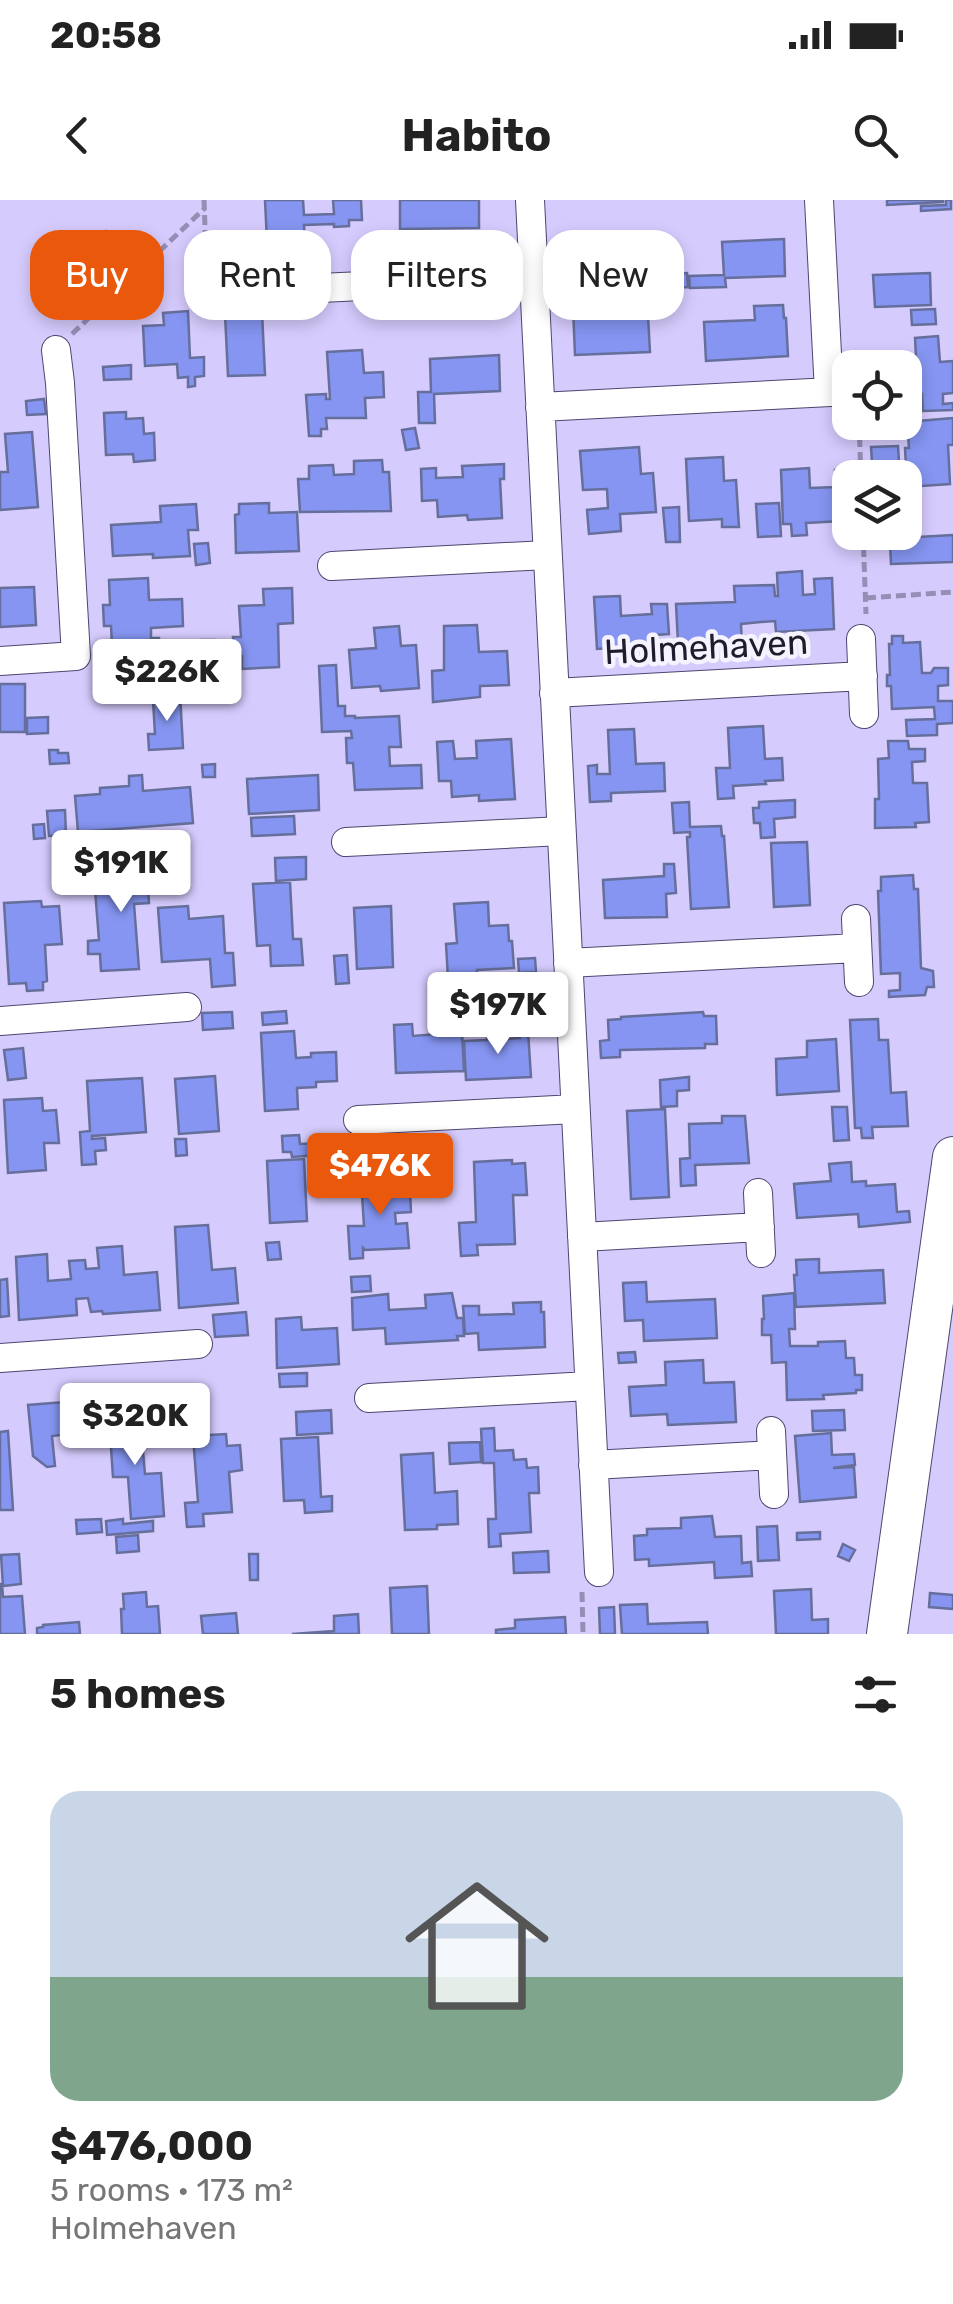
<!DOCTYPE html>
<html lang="en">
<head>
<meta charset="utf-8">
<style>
	body { margin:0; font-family:Rubik,sans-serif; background:#f6f6f6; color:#222; height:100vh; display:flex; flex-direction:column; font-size:38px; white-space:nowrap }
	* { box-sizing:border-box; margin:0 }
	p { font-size:32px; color:#767676 }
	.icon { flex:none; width:55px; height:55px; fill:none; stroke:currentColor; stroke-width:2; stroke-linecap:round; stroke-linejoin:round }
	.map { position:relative; height:1434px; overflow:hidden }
	.details { display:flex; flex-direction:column; background:#fff; flex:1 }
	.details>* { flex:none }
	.guide { position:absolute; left:30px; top:30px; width:895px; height:90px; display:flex; gap:20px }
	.tools { position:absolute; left:832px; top:150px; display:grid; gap:20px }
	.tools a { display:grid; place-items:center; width:90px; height:90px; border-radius:20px; background:#fff; box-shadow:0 5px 15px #0003; font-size:50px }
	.price { position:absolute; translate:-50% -85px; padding:0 22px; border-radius:10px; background:#fff; color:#222; font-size:32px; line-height:65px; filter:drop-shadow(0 2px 5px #0008) }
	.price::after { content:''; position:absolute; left:50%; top:60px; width:30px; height:22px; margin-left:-15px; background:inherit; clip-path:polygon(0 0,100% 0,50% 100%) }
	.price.current { background:#ea580c; color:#fff }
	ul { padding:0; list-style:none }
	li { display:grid; align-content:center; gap:20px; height:530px; padding:0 50px }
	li+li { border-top:2px solid #e0e0e0 }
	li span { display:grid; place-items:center; height:310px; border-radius:30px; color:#555 }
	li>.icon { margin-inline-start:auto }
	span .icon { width:180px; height:180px; fill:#fffc; stroke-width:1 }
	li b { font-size:42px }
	h2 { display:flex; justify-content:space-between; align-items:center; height:120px; padding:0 50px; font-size:42px }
	.tag { padding:0 35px; border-radius:30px; background:#fff; box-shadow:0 5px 15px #0003; font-size:35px; line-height:90px }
	.tag.current { background:#ea580c; color:#fff }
	.status { display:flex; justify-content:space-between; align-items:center; height:70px; padding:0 50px; background:#fff; direction:ltr }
	.status svg { height:28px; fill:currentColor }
	header { display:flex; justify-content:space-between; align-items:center; height:130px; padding:0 50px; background:#fff; font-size:45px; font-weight:700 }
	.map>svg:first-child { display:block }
	.building { fill:#8595f1; stroke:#666f9b; stroke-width:2.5 }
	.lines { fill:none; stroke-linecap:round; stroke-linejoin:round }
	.street-casing { stroke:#4f456e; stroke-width:30 }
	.secondary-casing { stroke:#4f456e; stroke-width:42 }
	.path { stroke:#968eb4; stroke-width:5; stroke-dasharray:10 5; stroke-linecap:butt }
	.street { stroke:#fff; stroke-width:28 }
	.secondary { stroke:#fff; stroke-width:40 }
	.labels { text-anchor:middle; stroke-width:9; stroke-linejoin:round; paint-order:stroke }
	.street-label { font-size:35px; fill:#201c2e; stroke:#f5f3fd }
</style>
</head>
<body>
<div class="status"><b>20:58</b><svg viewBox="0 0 49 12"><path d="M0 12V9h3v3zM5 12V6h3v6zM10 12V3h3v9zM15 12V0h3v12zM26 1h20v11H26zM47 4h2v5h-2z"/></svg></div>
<header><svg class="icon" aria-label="back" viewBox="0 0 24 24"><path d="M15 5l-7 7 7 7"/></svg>Habito<svg class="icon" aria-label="search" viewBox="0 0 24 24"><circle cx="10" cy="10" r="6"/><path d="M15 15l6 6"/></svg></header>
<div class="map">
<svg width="953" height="1434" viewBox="0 0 953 1434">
	<rect width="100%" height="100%" fill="#d6cbfd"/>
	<!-- building -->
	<path class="building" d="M265,0H303L304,15L334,14L333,0H361L362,20H349V26L334,27V24L304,25L306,60L268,62Z
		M400,0H479V28L400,29Z
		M887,0H943V2L887,5Z
		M946,0H951V9L921,11V6L946,5Z
		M106,31L115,41L123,33L137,48L83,104L61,81L63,107L51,108L49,79H58Z
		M784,39L785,76L725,78L726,87L690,88L689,76L724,75L722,42Z
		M687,73L688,87L675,88L673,74Z
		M930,73L931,105L875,107L873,75Z
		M596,83L597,118L648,116L650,152L575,155L572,84Z
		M277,96L278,108L250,110L249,98Z
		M783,105L784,118H786L788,156L706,161L704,122L755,120L754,106Z
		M935,109L936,124L912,125L911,110Z
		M188,111L190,158L204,157V176L195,177V186L188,187V177L178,178L177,164L145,166L143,126L164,125L163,113Z
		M262,112L265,175L228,176L225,114Z
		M938,136L940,162L953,161V193L943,194V204L953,203V210L923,211L922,194L918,195L915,138Z
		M362,150L364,173L383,172L384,197L365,198L366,218H326L327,229H321V236H309L306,195L326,194V199H330L327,152Z
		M499,155L500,191L434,194L435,223H419L418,192H431L430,159Z
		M131,165V179L104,180L103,167Z
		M44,199L46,214L27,215L26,201Z
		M126,212V219L143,218L144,234L154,233L155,260L134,262L133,254L106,255L104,213Z
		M953,218V245H948L950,284L907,287L905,248H909L907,222Z
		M415,228L419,248L406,250L402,230Z
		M32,232L38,307L0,310V272H8L5,234Z
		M898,246L900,278H873L871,247Z
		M639,247L641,274L653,273L656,312L620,314L621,331L589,334L587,310L608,308L607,289L583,290L580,251Z
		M723,257L724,281L736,280L739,327H722V319L689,321L686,259Z
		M382,260L383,272H389L391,311L300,312L298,279H309V266L333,265L334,275L354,274V261Z
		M504,264V279H500L502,318L468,320L467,315L438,317L437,300L422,301L421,269L436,268V278L463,277L462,266Z
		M809,268L810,288L836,287L835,270L849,269L850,290H841L842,321L806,323L807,335L792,336L791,324H783L781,270Z
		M269,303V313L297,312L299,351L236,353L235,315L239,314V304Z
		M779,303L781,336L758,337L756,304Z
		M905,303H916L918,337L953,335V362L891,364L890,342H882V332H905Z
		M196,304L198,330H188L190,356L153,358V354L113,356L111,325L161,322L160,306Z
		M679,307L680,342H666L663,308Z
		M208,343L210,363L196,365L194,344Z
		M802,371L803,395L815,394L814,379L832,378L834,429L776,432L775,421L761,422L741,424L742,445L708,446V442L678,443L676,404L735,402L734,386L774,385L775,396H778L777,373Z
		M148,378L149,400L182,399L183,426L151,428V438H159L160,461L113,464L111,426H104L103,405H110L109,380Z
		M34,387L36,425L0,427V388Z
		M292,388L293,423L278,424L279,467L242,469V456H234L233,437H241L239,406L264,405L263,389Z
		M620,396L621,416L652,414L651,404H667L669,434L656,435V445L597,449L594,397Z
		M477,425L479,452L507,451L509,485L480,486V497L433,502L432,471L444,470V426Z
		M399,426L401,446L416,445L419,488L381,491L380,486L352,488L349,450L376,448L374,428Z
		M892,436H903V443L920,442L922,473H931L934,468H948V485L938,486V501H953V523L937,524V535L907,536L906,520L935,519L934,507L892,509L891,486H887V475H890L889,444H892Z
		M201,440H215V458H202Z
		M216,461V479L203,480L202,462Z
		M336,465L338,506H345V516H355V518L399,516L401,547H389L390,566L421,565L422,588L355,590L353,563H347L346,538H352L351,531L322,532L319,466Z
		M155,467L156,485L109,487L108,470Z
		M0,484H25V532H0Z
		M180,493L183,548L149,550L148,534H155L153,500L167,499V494Z
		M48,517V533L27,534V518Z
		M763,526L765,559L782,558L783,580L765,581L766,584L733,586L734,598L718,599L716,568H730L728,528Z
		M634,529L636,564L664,563L665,591L611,593V601L590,602L588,566L597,565V574H610L608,530Z
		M511,539L515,599L479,601V595L452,597L451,581H439L437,542L453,541L455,559L477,558L476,541Z
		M888,541H908L909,549H925V561L912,562L913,583H927L929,622L915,623L916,627L875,628V599H879L878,559L889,558Z
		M49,550H58V553H68L69,563L50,564Z
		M215,564V577H203L202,565Z
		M142,575L143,591L190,587L193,623L78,632L75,596L100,594V588L129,586V576Z
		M318,575L319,610L249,614L247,579Z
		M795,600V617L774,619L775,637L761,638L760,623H754L753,608H759V602Z
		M689,602L690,627L721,626L722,636H724L729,707L691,709L687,637H690V632L674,633L672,603Z
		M65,610L66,635L49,636L47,611Z
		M294,616L295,634L252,636L251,618Z
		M44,624L45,638L34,639L33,625Z
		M807,642L810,705L774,707L771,643Z
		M145,644L149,703L134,704L139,769L101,771L100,754H88V741L99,740L95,690L126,688L123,646Z
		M306,657V679L276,681L275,658Z
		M664,664H674L676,693L666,694L667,717L605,718L603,680L664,676Z
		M913,675L914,689H918L921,768L933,771L934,787H927L925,795L889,797V791L900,790V773L881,774L878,691H881V677Z
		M290,682L293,739H301L303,765L271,766L270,745L257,746L253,684Z
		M41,701L42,707L59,706L62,744L45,745L47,781L43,782V790L27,791L26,783L9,784L4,703Z
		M488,702L489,726L508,725L509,741H512L514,768L477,770V777L448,779L446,744L457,743L454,704Z
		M188,706L189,719L223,716L225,753H233L235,785L212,787L210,759L162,762L158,708Z
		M391,706L393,767L357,769L354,708Z
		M347,755L349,783L336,784L334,756Z
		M535,758L536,772L519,773L518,759Z
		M477,780L478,792L460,793V781Z
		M286,811L287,823L263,825L262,813Z
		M232,812L233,828L203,830L202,813Z
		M703,812L704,816H716L717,844H705V848L620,850V857L601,858L600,841L609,840L608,820L621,819V817Z
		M878,819L879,840H888L891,893L906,892L908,926L872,927L873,938H862L861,928H855L850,820Z
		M412,824L413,836L462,832L464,871L396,873L394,825Z
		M500,826L501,839L520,838L519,831H528L531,877L466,880L464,841L487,840V827Z
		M294,831L296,858L311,857V853L336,852L337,881L316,882V887L297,888L298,909L265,911L261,833Z
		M836,839L839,891L777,895L776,859L807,857V841Z
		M23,848L26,878L8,880L4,850Z
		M215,876L219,931L179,934L175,879Z
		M689,877V890L677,891V906L661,907L660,880Z
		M142,878L146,932L92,936V939L105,938L106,950L95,951L96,964L82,965L80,932L90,931L87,881Z
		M42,898L43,911L56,910L59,943H44L46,970L8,973L4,900Z
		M832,907H847L849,940L834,941Z
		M665,909L669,997L631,999L627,911Z
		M722,916H745L749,963L695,965L696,985L681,986L680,959L690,958L689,924L722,923Z
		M299,935L300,944L319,943V955L292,957L291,952H283L282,936Z
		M175,939H186L187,955L176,956Z
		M304,959L307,1021L270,1023L267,961Z
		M512,960V964L525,963L527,995H513L515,1044L477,1045L478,1055L461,1056L459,1023L476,1022L474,962Z
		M851,962L852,982L866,981V986L895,984L897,1012L909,1011L910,1022L859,1027L858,1014L797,1018L794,984L831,981L829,964Z
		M394,977L395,989H410L411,1012L395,1013L396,1024L407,1023L409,1048L365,1050L363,1048V1058L350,1059L348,1026H364L361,979Z
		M208,1025L212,1070L235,1068L238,1103L179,1108L175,1027Z
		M279,1042L281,1059L268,1060L266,1043Z
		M122,1046L124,1075L157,1072L160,1110L103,1114L102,1111L91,1112L88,1098L76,1099L77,1115L19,1120L16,1057L47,1054L48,1081L71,1079L69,1061L85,1060L86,1069L99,1068L97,1048Z
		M819,1059V1073L883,1070L885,1103L796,1107L794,1075H797L796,1060Z
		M370,1076L371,1091L352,1092L351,1077Z
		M7,1079L9,1116L0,1117V1080Z
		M646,1082L647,1102L715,1099L717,1138L644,1141L643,1120L625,1121L623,1083Z
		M452,1093L457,1118H463L464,1136H457L458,1140L386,1144L385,1128L353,1130L352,1098L388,1094L389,1110L426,1108L425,1095Z
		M794,1093L795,1129H789L790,1146H818V1142L845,1141L846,1158H854L855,1175H862V1190H856V1193L823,1195L824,1199L787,1200L786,1162L772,1163L771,1135H762V1119H764L763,1096Z
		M541,1102V1112H544L545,1147L479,1150L478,1133L465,1134L463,1106H479V1115L514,1114L513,1103Z
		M246,1112L248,1135L215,1137L213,1115Z
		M301,1117L302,1130L337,1128L339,1164L277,1168L276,1119Z
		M635,1152L636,1162L619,1163L618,1153Z
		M703,1160L704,1183L734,1182L736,1222L668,1225L667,1214L631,1216L629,1187L666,1185L665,1162Z
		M307,1173V1186L280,1187L279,1174Z
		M77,1201L80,1233L52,1236L55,1266L47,1267L33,1256L28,1205Z
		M331,1210L332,1233L297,1235L296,1212Z
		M844,1210L845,1230L813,1231L812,1211Z
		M140,1216L145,1274L161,1273L164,1316L131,1319L128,1277H113L109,1219Z
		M494,1228L495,1251L513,1250L514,1260L526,1259L527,1268L538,1267L539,1293H529L531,1332L500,1334L501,1346L489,1347L488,1319H496L494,1263H483L481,1229Z
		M8,1231L13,1310H0V1232Z
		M831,1233L832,1255L854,1254L855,1265L833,1268L854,1267L856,1297L800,1302L795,1236Z
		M226,1234L227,1246L240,1245L242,1270L229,1272L232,1312L203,1314L204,1326L187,1327L185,1303L198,1302L193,1236Z
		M318,1237L321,1297L332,1296V1311L305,1313L304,1300L284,1301L281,1239Z
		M480,1242L481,1262L450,1264L449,1243Z
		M433,1253L435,1293L457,1291L458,1324L437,1325V1329L405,1330L401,1255Z
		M712,1316L715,1337L741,1336L742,1363L751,1362L752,1376L715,1378L714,1362L649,1366V1359L635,1360L634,1336L647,1335V1329L681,1328V1318Z
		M101,1319L102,1332L77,1334L76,1320Z
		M123,1319V1324L153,1321V1331L107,1335L106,1321Z
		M777,1326L779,1360L758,1361L757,1327Z
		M820,1332V1339L797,1340V1333Z
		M138,1335L139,1351L117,1353L116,1337Z
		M843,1344L855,1350L849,1361L838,1356Z
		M548,1351L549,1372L514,1373L513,1353Z
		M19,1354L21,1384L3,1386L1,1355Z
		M249,1354H258V1380H250Z
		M0,1384H2L3,1397L22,1396L25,1434H0Z
		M427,1386L429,1434H392L390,1388Z
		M811,1389L812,1420L828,1419V1434H776L774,1391Z
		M146,1392L147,1407L158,1406L160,1434H122L121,1409H124L123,1394Z
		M930,1393L953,1395V1409L929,1407Z
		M647,1404L648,1424L707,1422L708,1434H622L620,1405Z
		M614,1407L615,1434H600L599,1408Z
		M236,1413L238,1434H203L201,1416Z
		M358,1414L359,1434H292L334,1431V1416Z
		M565,1417L566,1434H496V1430L515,1428V1420Z
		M79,1422L80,1434H37V1428L43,1427V1425Z"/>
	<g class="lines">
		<!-- street casing -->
		<g class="street-casing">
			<path id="street" d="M530,0L599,1372
				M819,0L829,192
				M320,88L533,78
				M540,207L850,191
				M332,366L547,355
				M861,439L864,514
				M0,461L76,456L60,183L56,150
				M554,493L863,476
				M346,642L561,631
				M856,719L859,782
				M568,763L857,748
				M0,821L187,807
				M358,920L575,909
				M758,993L761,1053
				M582,1037L760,1027
				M0,1158L198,1144
				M369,1198L589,1186
				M771,1231L774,1294
				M593,1265L772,1255"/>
		</g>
		<!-- secondary casing -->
		<g class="secondary-casing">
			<path id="secondary" d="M887,1434L953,957"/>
		</g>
		<!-- path -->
		<path class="path" d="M204,0L207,82L294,75L300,78
			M72,134L205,8
			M859,222L861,278
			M863,332L866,414
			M866,398L953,392
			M582,1392L583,1434"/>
		<!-- street -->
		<use href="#street" class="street"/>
		<!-- secondary -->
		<use href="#secondary" class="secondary"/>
	</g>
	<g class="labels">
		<!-- street labels -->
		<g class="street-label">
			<text transform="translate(706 447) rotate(-3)" y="12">Holmehaven</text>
		</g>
	</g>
</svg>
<div class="tools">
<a><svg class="icon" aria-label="locate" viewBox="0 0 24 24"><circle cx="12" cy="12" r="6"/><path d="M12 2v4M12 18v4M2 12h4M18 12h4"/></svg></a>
<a><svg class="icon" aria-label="layers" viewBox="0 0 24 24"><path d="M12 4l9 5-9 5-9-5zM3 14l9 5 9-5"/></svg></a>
</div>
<b class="price" style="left:167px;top:524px">$226K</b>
<b class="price" style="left:121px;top:715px">$191K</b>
<b class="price" style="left:498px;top:857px">$197K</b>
<b class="price current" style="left:380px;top:1018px">$476K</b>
<b class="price" style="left:135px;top:1268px">$320K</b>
<div class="guide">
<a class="tag current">Buy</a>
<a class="tag">Rent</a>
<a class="tag">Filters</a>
<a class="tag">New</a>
</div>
</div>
<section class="details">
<h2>5 homes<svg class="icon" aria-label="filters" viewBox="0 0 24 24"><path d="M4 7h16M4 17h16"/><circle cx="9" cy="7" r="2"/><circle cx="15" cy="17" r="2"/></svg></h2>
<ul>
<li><span style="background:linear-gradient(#c9d6e8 60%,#7fa58c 0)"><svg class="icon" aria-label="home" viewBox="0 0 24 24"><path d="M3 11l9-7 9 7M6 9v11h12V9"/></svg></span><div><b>$476,000</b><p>5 rooms · 173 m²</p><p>Holmehaven</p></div></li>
</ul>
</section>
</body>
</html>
